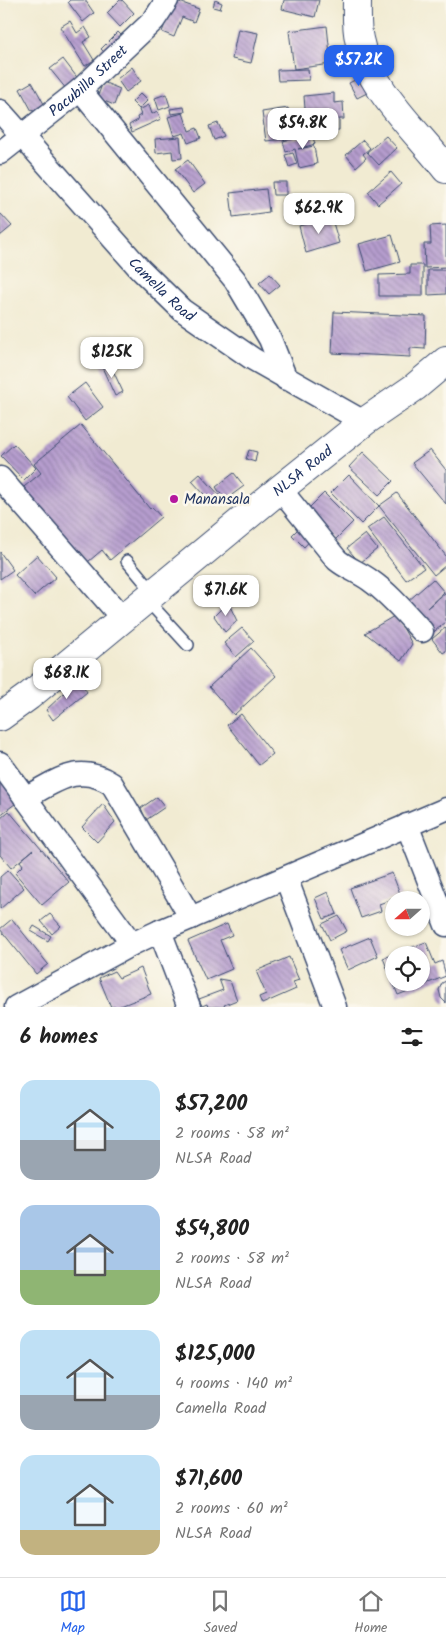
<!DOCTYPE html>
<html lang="en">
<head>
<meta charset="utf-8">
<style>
	body { margin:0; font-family:Kalam,sans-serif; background:#f2f2f2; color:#222; height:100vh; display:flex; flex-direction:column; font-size:19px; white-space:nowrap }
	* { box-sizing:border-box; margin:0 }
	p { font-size:16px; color:#767676 }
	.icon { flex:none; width:28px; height:28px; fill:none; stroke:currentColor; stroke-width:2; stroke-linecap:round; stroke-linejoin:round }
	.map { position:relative; height:1007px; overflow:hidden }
	.panel { display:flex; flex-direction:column; background:#fff; flex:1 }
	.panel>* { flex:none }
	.needle { width:32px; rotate:249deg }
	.fabs { position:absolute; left:385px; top:891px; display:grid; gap:10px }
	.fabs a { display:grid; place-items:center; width:45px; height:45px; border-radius:50%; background:#fff; box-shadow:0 1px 4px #0004; font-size:25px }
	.price { position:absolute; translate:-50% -42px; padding:0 11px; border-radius:10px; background:#fff; color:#222; font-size:16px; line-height:32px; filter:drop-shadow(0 1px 2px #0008) }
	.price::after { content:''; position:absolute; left:50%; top:30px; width:15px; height:11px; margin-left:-8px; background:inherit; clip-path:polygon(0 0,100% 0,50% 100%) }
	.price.on { background:#2563eb; color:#fff }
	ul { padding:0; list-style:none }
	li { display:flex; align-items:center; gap:15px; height:125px; padding:0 20px }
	li span { display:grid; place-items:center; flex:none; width:140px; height:100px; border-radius:15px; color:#555 }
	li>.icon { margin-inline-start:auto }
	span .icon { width:60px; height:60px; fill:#fffc; stroke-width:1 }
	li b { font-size:21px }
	h2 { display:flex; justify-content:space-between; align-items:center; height:60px; padding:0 20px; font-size:21px }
	.tab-bar { display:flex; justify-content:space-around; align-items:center; height:70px; border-top:1px solid #e0e0e0; background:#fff; font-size:14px; color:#767676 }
	.tab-bar a { display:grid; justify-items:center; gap:2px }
	.tab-bar .on { color:#2563eb }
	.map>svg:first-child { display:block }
	.building { fill:url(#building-back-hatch); fill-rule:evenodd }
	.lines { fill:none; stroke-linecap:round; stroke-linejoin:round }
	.service-casing { stroke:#3b4b6f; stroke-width:14 }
	.minor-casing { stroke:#3b4b6f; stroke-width:25 }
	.secondary-casing { stroke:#3b4b6f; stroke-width:30 }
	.service { stroke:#fff; stroke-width:11 }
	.minor { stroke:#fff; stroke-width:22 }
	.secondary { stroke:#fff; stroke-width:28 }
	.poi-dot { fill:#b5179e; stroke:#fbf7ec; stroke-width:2 }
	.labels { text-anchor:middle; stroke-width:5; stroke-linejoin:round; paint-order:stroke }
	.street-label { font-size:15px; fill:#1b2f5e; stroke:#fbf7ec }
	.poi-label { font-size:15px; fill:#1b2f5e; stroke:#fbf7ec; text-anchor:start }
</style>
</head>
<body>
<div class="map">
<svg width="446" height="1007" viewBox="0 0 446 1007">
	<defs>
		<pattern id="building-back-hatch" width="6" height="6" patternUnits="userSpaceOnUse" patternTransform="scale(1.25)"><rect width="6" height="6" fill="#b69dce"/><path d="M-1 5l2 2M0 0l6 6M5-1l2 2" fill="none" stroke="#9380aa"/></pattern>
	</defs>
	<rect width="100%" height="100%" fill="#fbf7ec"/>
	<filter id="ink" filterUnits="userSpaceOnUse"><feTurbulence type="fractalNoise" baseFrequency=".02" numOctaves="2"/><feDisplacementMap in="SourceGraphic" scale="10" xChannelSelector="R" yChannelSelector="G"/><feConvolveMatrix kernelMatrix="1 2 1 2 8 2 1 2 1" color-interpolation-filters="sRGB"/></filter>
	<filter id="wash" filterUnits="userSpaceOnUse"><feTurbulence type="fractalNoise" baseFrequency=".0096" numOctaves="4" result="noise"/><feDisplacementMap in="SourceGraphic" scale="20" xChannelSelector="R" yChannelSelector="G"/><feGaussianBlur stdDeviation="1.12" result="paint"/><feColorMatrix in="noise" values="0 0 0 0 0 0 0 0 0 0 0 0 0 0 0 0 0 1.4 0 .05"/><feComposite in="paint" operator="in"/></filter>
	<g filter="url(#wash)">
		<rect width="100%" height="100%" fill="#f1ebd2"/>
		<g id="blocks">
			<!-- building -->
			<path class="building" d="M70,0H85L94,13L83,22L68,2Z
				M120,0H122L134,13L120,27L107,13Z
				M174,0L199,9L194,22L182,17L174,37L162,32Z
				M215,0L222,3L220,9L213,7Z
				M284,0H319L315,17L282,9Z
				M70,21L77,33L85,27L91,37L83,42L94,60L85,66L60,27Z
				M327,26L331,64L294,69L289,31Z
				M238,29L258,33L251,63L232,59Z
				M118,32L124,38L107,55L101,49Z
				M63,59L79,80L67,90L50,69Z
				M132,67L141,81L126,92L117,79Z
				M308,69L309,80L278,81L277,70Z
				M361,77L369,92L357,98L349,83Z
				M32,82L44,104L32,111L20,89Z
				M103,82L120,89L114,105L97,98Z
				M141,93L148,100L139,109L132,102Z
				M334,93V103L343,102L344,119H339V130L307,133L304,96Z
				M166,94L170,106L159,110L155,98Z
				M149,105L152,114L157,111L161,119L132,132L129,125L138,120L137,117L141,115L139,110Z
				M184,107L185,112L171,114L170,109Z
				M288,108L293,138L266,141L262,112Z
				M183,113L189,131L197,128L201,138L188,143L184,133L174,136L168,117Z
				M218,123L224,136L214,140L209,126Z
				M312,134L315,144L298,149L314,146L317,164L299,168L295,149L286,152L283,141Z
				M386,136L397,148L379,165L367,152Z
				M180,137L182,158L173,159L172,151L156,153L155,139Z
				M363,140L370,148L363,154L366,158L356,167L346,155Z
				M293,153L297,164L289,167L285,155Z
				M188,160L205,184L193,193L175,169Z
				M391,172L401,184L378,204L368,192Z
				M272,182H286V195H273Z
				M266,189L269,212L233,217L230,193Z
				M0,213L12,226L0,236Z
				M331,216L339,243L306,253L299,226Z
				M446,225V267L425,268L424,244H431L430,226Z
				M392,235L400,262L367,271L359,244Z
				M410,265H423V296H379V275L410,274Z
				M428,270H446V294L428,295Z
				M270,274L280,285L269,294L259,283Z
				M334,312L426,316L425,349L410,348V357L332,353Z
				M109,362L123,392L115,396L101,365Z
				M85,383L103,407L85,421L67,397Z
				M81,425L150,509L152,507L161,517L110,560L102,550L82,567L19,491L41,473L34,464Z
				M14,444L36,468L24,480L1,456Z
				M249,450L257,452L255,462L246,459Z
				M430,450L446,470V504L412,463Z
				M363,452L393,481L379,495L349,467Z
				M234,473L244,486L225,500L216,487Z
				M200,474L223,499L215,506L192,481Z
				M349,475L379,506L361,524L331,493Z
				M324,493L353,522L334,541L305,512Z
				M397,493L446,556V565L434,575L379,506Z
				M384,517L424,568L406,580L367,529Z
				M302,525L314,536L304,547L292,535Z
				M365,534L377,549L360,563L347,548Z
				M0,552L13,570L0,579Z
				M37,555L56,577L34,596L15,575Z
				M433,579L444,592L427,608L446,592V622L430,635L407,602Z
				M228,602L237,621L225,632L214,616Z
				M396,615L412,644L401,661L365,633Z
				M446,627V651L443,653L432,639Z
				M242,628L254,641L236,657L224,643Z
				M251,648L276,676L234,715L209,687Z
				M79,679L87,692L53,720L46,710Z
				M241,714L273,754L259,765L227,725Z
				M0,776L19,801L0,815Z
				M157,797L165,807L146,820L141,808Z
				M103,804L115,822L97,842L82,827Z
				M9,811L69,882L42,905L15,873L23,865L20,861L33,850L11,868L0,855V819Z
				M8,870L24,888L0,909V877Z
				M392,873L401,896L379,904L381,911L361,918L350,888Z
				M328,892L337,914L324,919L315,898Z
				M50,914L61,926L52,934L41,921Z
				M339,916L347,931L330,940L322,924Z
				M12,919L48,964L36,974L0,929Z
				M227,924L232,935L220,940L232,969L206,980L188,941Z
				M34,926L51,936L48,941L31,931Z
				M370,937L378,956L348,970L339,950Z
				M426,942L435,964L442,961L446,976L398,995L383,958ZM394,955H421V982H394Z
				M289,957L299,980L293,982L296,989L262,1004L259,997L266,994L256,971Z
				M141,968L151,994L118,1007H111L99,978L114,971L119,978Z
				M219,979L230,981L237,1000L224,1005L225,1007H208L207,1004L202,1006L199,999L223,990Z
				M446,981V1003L441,998L439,990L442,983Z"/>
		</g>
	</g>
	<g filter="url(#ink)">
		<use href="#blocks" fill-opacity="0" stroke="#3b4b6f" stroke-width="1"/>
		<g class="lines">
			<!-- service casing -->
			<g class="service-casing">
				<path id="service" d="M127,561L153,592
					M146,599L188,645"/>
			</g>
			<!-- minor casing -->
			<g class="minor-casing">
				<g id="minor">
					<path d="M80,90L235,280L270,339L286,379"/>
					<path id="s1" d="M0,111L140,269L182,310L253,359L364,422"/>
					<path id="s2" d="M0,153L80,90L154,20L167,0"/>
					<path d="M0,478L123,619"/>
					<path d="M280,489L337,560C348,569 361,573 371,581C391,595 406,614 422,631"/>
					<path d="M0,763L132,944"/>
					<path d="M25,798C56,781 79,762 112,784L191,918"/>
					<path d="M407,825L446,925"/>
					<path d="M286,878L335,1007"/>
					<path d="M160,931L189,1007"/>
					<path d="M16,1007L132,944L160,931L446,809"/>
				</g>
			</g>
			<!-- secondary casing -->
			<g class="secondary-casing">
				<g id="secondary">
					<path d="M357,0C357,13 356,26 359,39C368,88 416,130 446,169"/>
					<path id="s3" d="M0,717L29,696L280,489L364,422L415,387L446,361"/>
				</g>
			</g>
			<!-- service -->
			<use href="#service" class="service"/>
			<!-- minor -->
			<use href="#minor" class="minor"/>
			<!-- secondary -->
			<use href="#secondary" class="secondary"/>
		</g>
	</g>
	<!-- markers -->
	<circle class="poi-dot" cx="174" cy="499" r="5"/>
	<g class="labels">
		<!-- street labels -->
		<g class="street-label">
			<text dy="5" stroke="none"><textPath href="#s2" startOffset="114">Pacubilla Street</textPath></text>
			<text dy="5" stroke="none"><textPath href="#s1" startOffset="241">Camella Road</textPath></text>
			<text dy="5" stroke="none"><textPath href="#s3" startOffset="390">NLSA Road</textPath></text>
		</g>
		<!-- poi labels -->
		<g class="poi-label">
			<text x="184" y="504">Manansala</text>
		</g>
	</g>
</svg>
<div class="fabs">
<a><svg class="needle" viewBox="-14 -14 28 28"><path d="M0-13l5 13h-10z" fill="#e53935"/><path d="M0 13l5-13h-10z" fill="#767676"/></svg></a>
<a><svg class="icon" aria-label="locate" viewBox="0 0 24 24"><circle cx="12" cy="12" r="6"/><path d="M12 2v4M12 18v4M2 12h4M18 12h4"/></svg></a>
</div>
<b class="price on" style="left:359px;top:87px">$57.2K</b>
<b class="price" style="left:303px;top:150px">$54.8K</b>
<b class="price" style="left:319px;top:235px">$62.9K</b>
<b class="price" style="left:112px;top:379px">$125K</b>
<b class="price" style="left:226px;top:617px">$71.6K</b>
<b class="price" style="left:67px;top:700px">$68.1K</b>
</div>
<section class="panel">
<h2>6 homes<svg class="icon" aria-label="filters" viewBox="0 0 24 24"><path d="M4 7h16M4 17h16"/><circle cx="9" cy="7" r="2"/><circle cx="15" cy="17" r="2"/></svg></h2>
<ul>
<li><span style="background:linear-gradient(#bfe0f5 60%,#9aa5b1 0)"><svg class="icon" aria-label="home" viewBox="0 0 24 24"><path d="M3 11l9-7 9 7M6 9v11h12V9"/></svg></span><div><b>$57,200</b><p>2 rooms · 58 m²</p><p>NLSA Road</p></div></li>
<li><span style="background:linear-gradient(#a9c7e8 65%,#8fb573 0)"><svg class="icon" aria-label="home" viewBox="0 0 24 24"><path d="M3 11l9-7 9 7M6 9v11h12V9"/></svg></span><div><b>$54,800</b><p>2 rooms · 58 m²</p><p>NLSA Road</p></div></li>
<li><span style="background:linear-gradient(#bfe0f5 65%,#9aa5b1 0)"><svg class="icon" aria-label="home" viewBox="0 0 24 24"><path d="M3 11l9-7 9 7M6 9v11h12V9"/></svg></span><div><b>$125,000</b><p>4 rooms · 140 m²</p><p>Camella Road</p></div></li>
<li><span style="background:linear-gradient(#bfe0f5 75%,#c2b280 0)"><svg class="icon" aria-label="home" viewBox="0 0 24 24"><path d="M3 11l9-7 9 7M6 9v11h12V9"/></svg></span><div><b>$71,600</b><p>2 rooms · 60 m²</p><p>NLSA Road</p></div></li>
</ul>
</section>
<nav class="tab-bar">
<a class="on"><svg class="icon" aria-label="map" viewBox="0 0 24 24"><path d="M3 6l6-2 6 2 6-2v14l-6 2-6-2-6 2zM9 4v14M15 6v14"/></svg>Map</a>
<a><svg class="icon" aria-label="saved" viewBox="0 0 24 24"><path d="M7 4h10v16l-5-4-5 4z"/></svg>Saved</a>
<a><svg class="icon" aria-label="home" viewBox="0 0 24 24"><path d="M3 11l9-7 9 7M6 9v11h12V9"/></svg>Home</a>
</nav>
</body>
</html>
